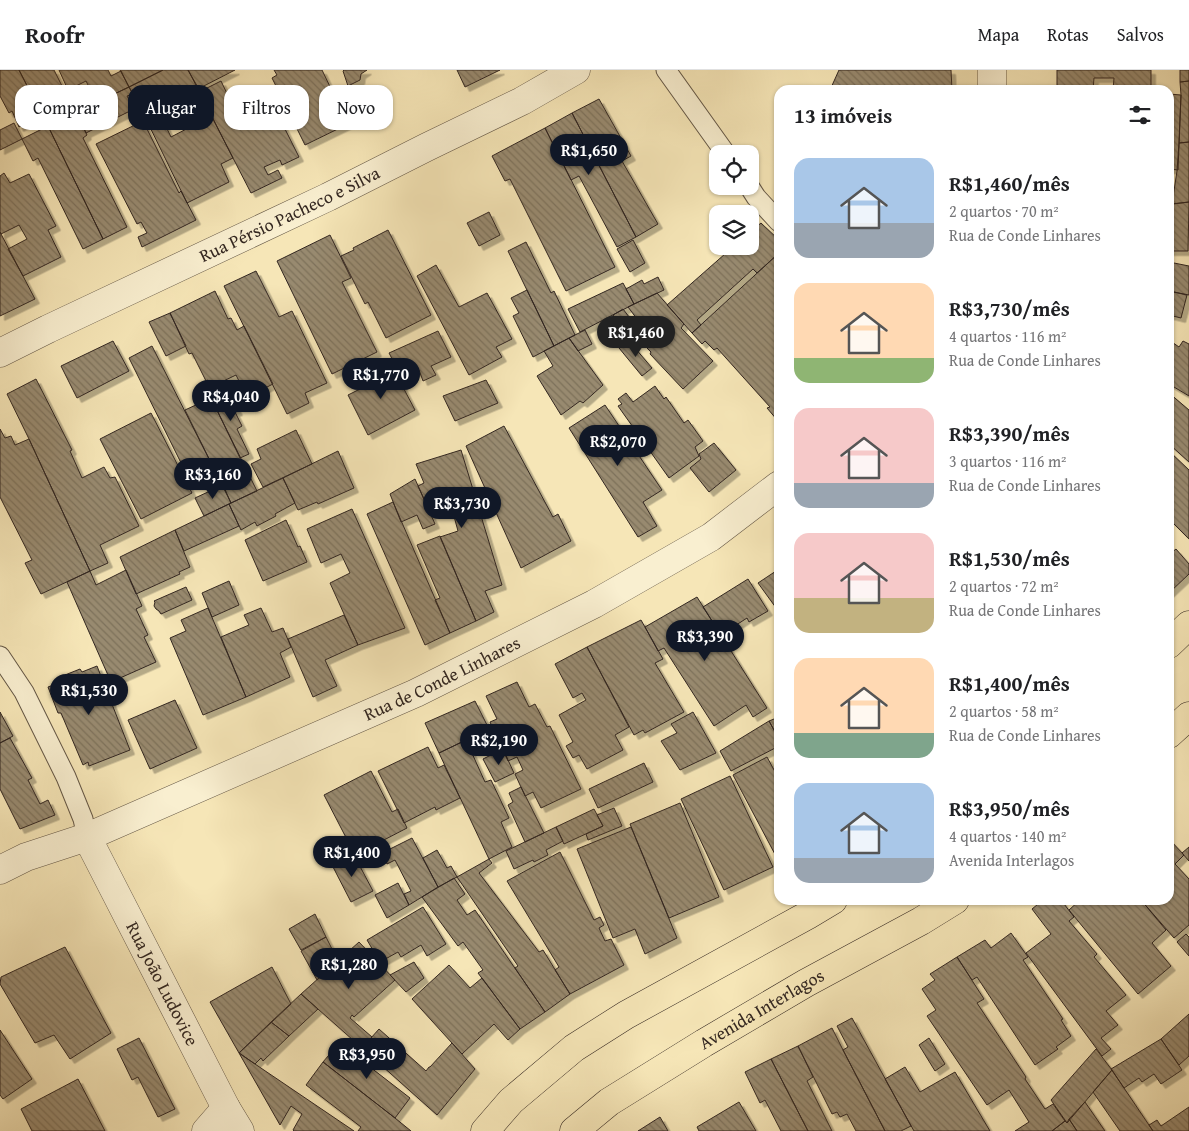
<!DOCTYPE html>
<html lang="pt">
<head>
<meta charset="utf-8">
<style>
	body { margin:0; font-family:"Gentium Book Plus",serif; background:#f6f6f6; color:#202124; height:100vh; display:flex; flex-direction:column; font-size:19px; white-space:nowrap }
	* { box-sizing:border-box; margin:0 }
	p { font-size:16px; color:#757577 }
	.icon { flex:none; width:28px; height:28px; fill:none; stroke:currentColor; stroke-width:2; stroke-linecap:round; stroke-linejoin:round }
	.map { position:relative; flex:1; overflow:hidden }
	.drawer { position:absolute; left:774px; top:15px; width:400px; height:820px; display:flex; flex-direction:column; background:#fff; border-radius:15px; box-shadow:0 1px 4px #0004 }
	.drawer>* { flex:none }
	.top-card { position:absolute; left:15px; top:15px; width:475px; height:45px; display:flex; gap:10px }
	.tools { position:absolute; left:709px; top:75px; display:grid; gap:10px }
	.tools a { display:grid; place-items:center; width:50px; height:50px; border-radius:10px; background:#fff; box-shadow:0 1px 4px #0004; font-size:25px }
	.price { position:absolute; translate:-50% -42px; padding:0 11px; border-radius:18px; background:#111827; color:#fff; font-size:16px; line-height:32px; filter:drop-shadow(0 1px 2px #0008) }
	.price::after { content:''; position:absolute; left:50%; top:30px; width:15px; height:11px; margin-left:-8px; background:inherit; clip-path:polygon(0 0,100% 0,50% 100%) }
	.price.active { background:#222; color:#fff }
	ul { padding:0; list-style:none }
	li { display:flex; align-items:center; gap:15px; height:125px; padding:0 20px }
	li span { display:grid; place-items:center; flex:none; width:140px; height:100px; border-radius:15px; color:#555 }
	li>.icon { margin-inline-start:auto }
	span .icon { width:60px; height:60px; fill:#fffc; stroke-width:1 }
	li b { font-size:21px }
	h2 { display:flex; justify-content:space-between; align-items:center; height:60px; padding:0 20px; font-size:21px }
	.pill { padding:0 18px; border-radius:15px; background:#fff; box-shadow:0 1px 4px #0004; font-size:18px; line-height:45px }
	.pill.active { background:#111827; color:#fff }
	header { display:flex; align-items:center; gap:30px; box-sizing:border-box; height:70px; padding:0 25px; background:#fff; border-bottom:1px solid #e0e0e0 }
	header strong { font-size:24px }
	nav { display:flex; gap:28px; margin-inline-start:auto; font-size:18px }
	.map>svg:first-child { display:block }
	.building { fill:url(#building-back-hatch); stroke:#332721; filter:url(#shadow) }
	.lines { fill:none; stroke-linecap:round; stroke-linejoin:round }
	.service-casing { stroke:#645746; stroke-width:21 }
	.minor-casing { stroke:#645746; stroke-width:29 }
	.primary-casing { stroke:#332721; stroke-width:29 }
	.service { stroke:#f9efd0; stroke-width:19 }
	.minor { stroke:#f9efd0; stroke-width:28 }
	.primary { stroke:#f6e6b7; stroke-width:28 }
	.labels { text-anchor:middle; stroke-width:5; stroke-linejoin:round; paint-order:stroke }
	.street-label { font-size:18px; fill:#332721; stroke:#f9efd0 }
</style>
</head>
<body>
<header>
<strong>Roofr</strong>
<nav><a>Mapa</a><a>Rotas</a><a>Salvos</a></nav>
</header>
<div class="map">
<svg width="1189" height="1061" viewBox="0 0 1189 1061">
	<defs>
		<pattern id="building-back-hatch" width="6" height="6" patternUnits="userSpaceOnUse" patternTransform="scale(1.25)"><rect width="6" height="6" fill="#988a6f"/><path d="M-1 5l2 2M0 0l6 6M5-1l2 2" fill="none" stroke="#7d715b"/></pattern>
		<filter id="shadow"><feDropShadow dx="4.5" dy="4.5" stdDeviation="0" flood-color="#0004"/></filter>
	</defs>
	<rect width="100%" height="100%" fill="#f6e6b7"/>
	<filter id="stains"><feTurbulence type="fractalNoise" baseFrequency=".004" numOctaves="4"/><feColorMatrix values="0 0 0 0 .2 0 0 0 0 .09 0 0 0 0 .02 0 0 0 .5 -.17"/></filter>
	<radialGradient id="worn" r=".72"><stop offset=".6" stop-color="#630" stop-opacity="0"/><stop offset="1" stop-color="#630" stop-opacity=".3"/></radialGradient>
	<!-- building -->
	<path class="building" d="M0,0H19L42,45L19,57L12,41L9,43L0,26Z
		M19,0H54L62,16L56,19L64,34L42,45Z
		M59,0H108L111,6L121,1L129,17L81,40L74,25L89,17L86,11L68,20Z
		M120,0H163L129,17Z
		M163,0H188L200,21L163,40L158,29L140,38L129,17Z
		M188,0H235L198,19Z
		M274,0H322L348,54L305,75L272,8L277,5Z
		M344,0H367L361,4L360,10L348,16L343,1Z
		M457,0H500L465,17Z
		M839,0H951L952,20H830Z
		M1057,0H1151V20H1113L1114,8H1094L1093,20L1057,19Z
		M1180,0H1189V11L1180,12Z
		M221,11L233,36L265,19L299,87L282,95L280,90L264,97L268,105L278,100L282,108L251,123L199,22Z
		M1189,11V72L1179,73L1181,25L1180,12Z
		M129,17L133,24L127,26L134,39L86,63L76,42Z
		M1025,17L1073,19V20H1024Z
		M1169,24L1181,25L1178,100L1169,99Z
		M201,25L233,88L221,94L229,112L187,133L143,43L156,36L171,67L196,54L186,33Z
		M599,29L631,86L622,91L658,154L636,167L572,43Z
		M76,42L87,65L83,68L127,157L103,169L48,56Z
		M572,43L636,167L617,177L579,106L571,110L545,58Z
		M143,51L179,123L181,121L196,150L142,177L138,167L147,163L141,152L137,154L96,74Z
		M14,53L22,69L0,80V60Z
		M48,56L103,169L83,179L38,88L33,91L22,69Z
		M545,58L615,197L566,221L510,109L505,111L492,86Z
		M1189,72V132L1172,134L1177,101L1179,73Z
		M4,103L10,113L29,104L56,156L48,160L61,187L23,206L8,179L27,169L19,155L1,164L0,162V106Z
		M1189,132L1188,181H1169V150L1172,134Z
		M489,142L500,165L479,176L467,153Z
		M761,153L779,170V183L757,203L753,199L697,250L701,255L692,263L667,235L734,176H750V162Z
		M388,160L431,245L386,268L368,232L365,234L341,186L354,180L353,178Z
		M0,162L35,229L0,246Z
		M330,165L351,208L342,212L377,282L332,304L277,191Z
		M633,170L645,193L630,202L617,179Z
		M526,172L551,223L554,221L575,265L554,276L508,181Z
		M779,183V351H778L767,338L770,337L717,278L714,280L705,271L702,274L692,263Z
		M1169,192L1189,196V225L1169,221Z
		M436,195L459,237L487,223L512,269L496,277L502,287L469,305L417,206Z
		M256,201L279,247L292,241L327,313L305,323L309,333L287,344L224,216Z
		M658,207L664,220L634,234L626,219L642,210L644,214Z
		M623,213L634,234L580,262L568,239Z
		M527,220L554,276L533,287L513,246L519,243L511,228Z
		M215,221L228,249L231,248L237,260L244,256L273,314L247,327L236,305L211,317L208,310L206,311L192,283L189,284L170,243Z
		M1169,221L1187,225L1181,248L1169,245Z
		M657,223L684,254L681,258L713,291L683,319L650,284L651,282L643,274L649,268L644,263L646,261L628,237Z
		M623,239L633,252L624,259L613,245Z
		M170,243L186,276L166,286L149,252Z
		M585,260L592,274L578,281L569,268Z
		M438,261L451,287L431,296L436,305L423,311L419,300L402,308L389,283Z
		M569,268L603,315L583,333L580,331L561,345L537,306L553,296L544,281Z
		M1169,270L1179,277L1183,271L1189,274V326L1169,314Z
		M113,271L129,301L77,328L61,296Z
		M629,271L652,298L642,306L619,278Z
		M152,276L212,395L188,407L129,288Z
		M384,293L390,304L395,302L415,340L368,365L348,325L370,314L365,303Z
		M36,309L72,380L70,381L82,408L104,397L110,408L115,407L139,456L100,475L108,493L90,501L29,369L7,324Z
		M486,310L498,333L455,351L443,326Z
		M655,316L664,329L666,327L684,353L688,350L703,371L695,377L699,386L669,408L618,336L622,334L618,329L626,323L633,332Z
		M229,323L238,341L235,342L242,356L237,359L249,384L240,388L213,332Z
		M1169,323L1189,340V392L1169,374Z
		M211,328L257,421L231,433L185,340Z
		M605,335L662,420L643,432L657,456L638,467L569,358Z
		M151,343L192,423L141,449L100,369Z
		M504,356L553,447L558,444L571,471L521,498L466,376Z
		M0,359L5,368L11,366L15,375L29,369L90,501L41,524L25,493L32,490L0,427Z
		M296,360L312,394L263,417L251,394L261,389L257,379Z
		M714,373L736,400L709,422L690,398L701,389L699,384Z
		M461,380L502,515L485,521L494,542L476,551L440,467L458,461L452,439L450,440L447,432L429,440L418,416L424,413L416,394Z
		M338,381L354,418L318,434L317,432L298,440L283,408Z
		M1169,381L1189,400V469L1169,449Z
		M283,408L295,433L275,444L276,446L257,456L255,452L241,460L229,434Z
		M415,409L435,454L423,459L417,445L401,452L390,424Z
		M223,415L231,433L204,446L195,428Z
		M393,432L450,563L425,575L367,444Z
		M229,434L239,456L184,481L175,460Z
		M352,439L405,558L358,575L330,513L350,503L341,484L321,493L307,459Z
		M286,450L298,477L300,476L307,492L263,511L245,470Z
		M175,460L190,497L179,502L180,504L136,524L120,487Z
		M440,466L476,551L450,563L435,530L440,528L417,475Z
		M1176,479L1189,494V504L1169,523V480L1171,483Z
		M779,499V542L758,513Z
		M126,500L142,536L136,539L148,565L144,567L156,592L111,612L67,512L90,501L96,515Z
		M748,509L768,541L749,552L747,548L721,565L703,537Z
		M229,511L239,535L212,547L202,523Z
		M186,517L192,530L161,544L159,541L156,539L154,536L155,532L154,531Z
		M697,527L767,638L753,647L746,635L714,656L664,578L658,581L645,557Z
		M208,538L246,627L203,645L170,568L186,561L181,550Z
		M261,538L272,562L283,558L291,577L280,583L290,607L246,627L221,567L249,555L244,545Z
		M344,545L358,575L325,590L337,616L313,627L288,569Z
		M641,550L663,589L655,593L684,642L645,663L643,660L634,665L587,577Z
		M587,577L629,657L615,665L623,680L587,699L579,685L573,688L566,676L573,672L559,645L586,630L582,623L573,628L555,594Z
		M97,596L130,680L89,696L88,692L83,695L61,643H58L48,617L67,610L65,605L80,599L82,602Z
		M517,612L529,637L535,634L547,657L550,656L581,719L541,738L533,722L525,726L515,704L523,700L517,687L508,691L490,652L497,649L486,626Z
		M175,630L197,678L150,699L128,650Z
		M475,631L489,659L439,683L425,653Z
		M0,642L13,666L0,673Z
		M693,642L716,683L680,700L661,671L677,663L671,654Z
		M774,649L776,651L779,649V669L769,651Z
		M769,651L779,669V676L731,701L720,681Z
		M10,668L32,708L28,710L40,734L48,730L55,745L20,759L0,719V673Z
		M466,670L485,712L491,710L509,748L501,752L512,777L489,789L439,683Z
		M428,677L438,698L444,695L460,728L436,740L435,737L404,753L378,701Z
		M503,679L514,703L495,712L483,689Z
		M767,687L779,709L778,790L733,705Z
		M644,693L653,712L598,738L589,719Z
		M371,701L392,742L398,739L407,758L355,785L324,725Z
		M730,706L773,797L724,820L681,729Z
		M521,717L544,763L525,772L508,735L513,732L509,723Z
		M680,733L719,827L669,848L630,754Z
		M614,738L622,756L588,770L586,764L603,756L597,745Z
		M594,739L603,756L564,774L556,757Z
		M556,757L563,771L546,780L548,785L534,792L533,790L514,799L506,781Z
		M631,757L677,868L645,884L635,859L613,868L577,779Z
		M412,768L438,817L409,835L404,824L411,821L395,790L387,794L382,783Z
		M1169,769L1184,785L1175,794L1189,809V855L1174,868L1141,830H1169Z
		M1189,777V791L1182,783Z
		M437,780L447,798L451,796L457,807L438,817L423,788Z
		M560,782L594,850L600,847L604,855L599,858L605,871L611,869L624,895L570,924L555,900L559,897L507,811Z
		M354,785L373,821L351,832L332,795Z
		M489,789L492,793L479,803L539,882L543,880L570,924L545,942L515,898L518,896L457,807Z
		M454,808L465,824L457,830L467,845L475,840L545,942L520,959L478,903L483,900L463,872L458,876L422,827Z
		M398,813L409,835L387,848L375,825Z
		M1043,830H1061L1074,847L1069,851L1097,884L1094,887L1126,925L1106,941L1118,955L1101,968L1111,979L1102,986L1026,883L1051,864L1032,839Z
		M1080,830H1141L1166,860L1152,873L1171,896L1138,924L1069,840Z
		M423,837L446,874L427,886L421,875L401,887L398,882L380,892L367,870Z
		M315,844L326,867L301,880L289,859Z
		M1011,863L1028,887L1023,890L1063,949L1061,950L1071,966L1056,977L1058,979L1035,995L977,907L972,910L957,887L985,870L991,878Z
		M1186,864L1189,867V886L1177,872Z
		M326,867L338,891L317,910L301,881Z
		M359,872L395,910L354,947L352,945L350,948L372,967L362,978L301,924Z
		M65,877L111,963L70,989L54,965L35,973L0,914L1,907Z
		M957,887L984,929L977,933L1026,1007L1025,1009L1045,1039L1053,1034L1065,1051L1052,1061H1015L1029,1052L1009,1020L987,1035L927,946L936,940L922,919L935,910L930,904Z
		M414,892L424,908L406,922L390,905Z
		M449,895L470,918L482,908L520,959L508,970L494,954L462,984L412,929Z
		M272,897L291,934L239,983L210,932Z
		M301,924L318,939L289,966L271,952Z
		M1189,944V986L1179,995L1161,969Z
		M852,948L911,1056L901,1061H885L843,980L848,977L837,956Z
		M271,952L289,966L263,991L261,988L255,994L239,983Z
		M832,958L843,980L885,1061H856L847,1044L840,1047L837,1042L832,1044L798,976Z
		M379,959L426,1001L429,997H430L452,973L475,999L437,1045L362,978Z
		M0,960L32,1009L3,1029L0,1025Z
		M139,968L175,1039L158,1047L138,1007L132,1010L117,979Z
		M929,968L945,994L935,1001L919,975Z
		M1161,969L1182,1000L1161,1014L1154,1004L1142,1012L1139,1008L1124,1018L1111,999Z
		M339,973L410,1028L395,1048L323,992Z
		M798,976L813,1007L807,1011L832,1061H808L771,989Z
		M1096,979L1112,1000L1067,1053L1051,1030Z
		M239,983L255,994L354,1061H294L293,1060L302,1044L291,1036L280,1055Z
		M771,989L808,1061H781L765,1030L760,1033L745,1002Z
		M323,992L395,1048L411,1061H358L361,1057L306,1015Z
		M905,997L920,1022L955,1002L990,1061H914L885,1009Z
		M1112,1000L1124,1018L1153,1061H1120L1093,1022Z
		M78,1009L105,1061H32L21,1039Z
		M739,1032L756,1061H699L697,1057Z
		M1085,1032L1105,1061H1077L1069,1049Z
		M1189,1037V1061H1153L1149,1055L1157,1050L1161,1056Z
		M660,1047L668,1061H638Z
		M1069,1049L1077,1061H1052L1065,1051L1067,1053Z"/>
	<g class="lines">
		<!-- service casing -->
		<g class="service-casing">
			<path id="service" d="M666,0L726,84
				M749,116L756,127L779,152
				M0,586L24,622L66,707L83,749L87,767"/>
		</g>
		<!-- minor casing -->
		<g class="minor-casing">
			<g id="minor">
				<path d="M992,20V0"/>
				<path id="s1" d="M0,283L48,259L328,127L427,77L522,31L576,0"/>
				<path id="s2" d="M87,767L226,1038L240,1061"/>
				<path id="s3" d="M0,800L26,787L87,767L416,623L594,534L711,467L779,415"/>
				<path d="M206,1061L226,1038"/>
			</g>
		</g>
		<!-- primary casing -->
		<g class="primary-casing">
			<g id="primary">
				<path d="M1169,574L1189,555"/>
				<path d="M1169,664L1189,646"/>
				<path d="M485,1061L511,1031L574,978L626,945L808,845L833,830"/>
				<path id="s4" d="M574,1061L609,1032L704,973L806,913L921,851L955,830"/>
			</g>
		</g>
		<!-- service -->
		<use href="#service" class="service"/>
		<!-- minor -->
		<use href="#minor" class="minor"/>
		<!-- primary -->
		<use href="#primary" class="primary"/>
	</g>
	<g class="labels">
		<!-- street labels -->
		<g class="street-label">
			<text dy="6" stroke="none"><textPath href="#s1" startOffset="321">Rua Pérsio Pacheco e Silva</textPath></text>
			<text dy="6" stroke="none"><textPath href="#s3" startOffset="482">Rua de Conde Linhares</textPath></text>
			<text dy="6" stroke="none"><textPath href="#s2" startOffset="165">Rua João Ludovice</textPath></text>
			<text dy="6" stroke="none"><textPath href="#s4" startOffset="224">Avenida Interlagos</textPath></text>
		</g>
	</g>
	<rect width="100%" height="100%" filter="url(#stains)"/>
	<rect width="100%" height="100%" fill="url(#worn)"/>
</svg>
<div class="tools">
<a><svg class="icon" aria-label="locate" viewBox="0 0 24 24"><circle cx="12" cy="12" r="6"/><path d="M12 2v4M12 18v4M2 12h4M18 12h4"/></svg></a>
<a><svg class="icon" aria-label="layers" viewBox="0 0 24 24"><path d="M12 4l9 5-9 5-9-5zM3 14l9 5 9-5"/></svg></a>
</div>
<b class="price" style="left:589px;top:106px">R$1,650</b>
<b class="price active" style="left:636px;top:288px">R$1,460</b>
<b class="price" style="left:381px;top:330px">R$1,770</b>
<b class="price" style="left:231px;top:352px">R$4,040</b>
<b class="price" style="left:618px;top:397px">R$2,070</b>
<b class="price" style="left:213px;top:430px">R$3,160</b>
<b class="price" style="left:462px;top:459px">R$3,730</b>
<b class="price" style="left:705px;top:592px">R$3,390</b>
<b class="price" style="left:89px;top:646px">R$1,530</b>
<b class="price" style="left:499px;top:696px">R$2,190</b>
<b class="price" style="left:352px;top:808px">R$1,400</b>
<b class="price" style="left:349px;top:920px">R$1,280</b>
<b class="price" style="left:367px;top:1010px">R$3,950</b>
<div class="top-card">
<a class="pill">Comprar</a>
<a class="pill active">Alugar</a>
<a class="pill">Filtros</a>
<a class="pill">Novo</a>
</div>
<section class="drawer">
<h2>13 imóveis<svg class="icon" aria-label="filters" viewBox="0 0 24 24"><path d="M4 7h16M4 17h16"/><circle cx="9" cy="7" r="2"/><circle cx="15" cy="17" r="2"/></svg></h2>
<ul>
<li><span style="background:linear-gradient(#a9c7e8 65%,#9aa5b1 0)"><svg class="icon" aria-label="home" viewBox="0 0 24 24"><path d="M3 11l9-7 9 7M6 9v11h12V9"/></svg></span><div><b>R$1,460/mês</b><p>2 quartos · 70 m²</p><p>Rua de Conde Linhares</p></div></li>
<li><span style="background:linear-gradient(#ffd9b3 75%,#8fb573 0)"><svg class="icon" aria-label="home" viewBox="0 0 24 24"><path d="M3 11l9-7 9 7M6 9v11h12V9"/></svg></span><div><b>R$3,730/mês</b><p>4 quartos · 116 m²</p><p>Rua de Conde Linhares</p></div></li>
<li><span style="background:linear-gradient(#f6c9c9 75%,#9aa5b1 0)"><svg class="icon" aria-label="home" viewBox="0 0 24 24"><path d="M3 11l9-7 9 7M6 9v11h12V9"/></svg></span><div><b>R$3,390/mês</b><p>3 quartos · 116 m²</p><p>Rua de Conde Linhares</p></div></li>
<li><span style="background:linear-gradient(#f6c9c9 65%,#c2b280 0)"><svg class="icon" aria-label="home" viewBox="0 0 24 24"><path d="M3 11l9-7 9 7M6 9v11h12V9"/></svg></span><div><b>R$1,530/mês</b><p>2 quartos · 72 m²</p><p>Rua de Conde Linhares</p></div></li>
<li><span style="background:linear-gradient(#ffd9b3 75%,#7fa58c 0)"><svg class="icon" aria-label="home" viewBox="0 0 24 24"><path d="M3 11l9-7 9 7M6 9v11h12V9"/></svg></span><div><b>R$1,400/mês</b><p>2 quartos · 58 m²</p><p>Rua de Conde Linhares</p></div></li>
<li><span style="background:linear-gradient(#a9c7e8 75%,#9aa5b1 0)"><svg class="icon" aria-label="home" viewBox="0 0 24 24"><path d="M3 11l9-7 9 7M6 9v11h12V9"/></svg></span><div><b>R$3,950/mês</b><p>4 quartos · 140 m²</p><p>Avenida Interlagos</p></div></li>
</ul>
</section>
</div>
</body>
</html>
